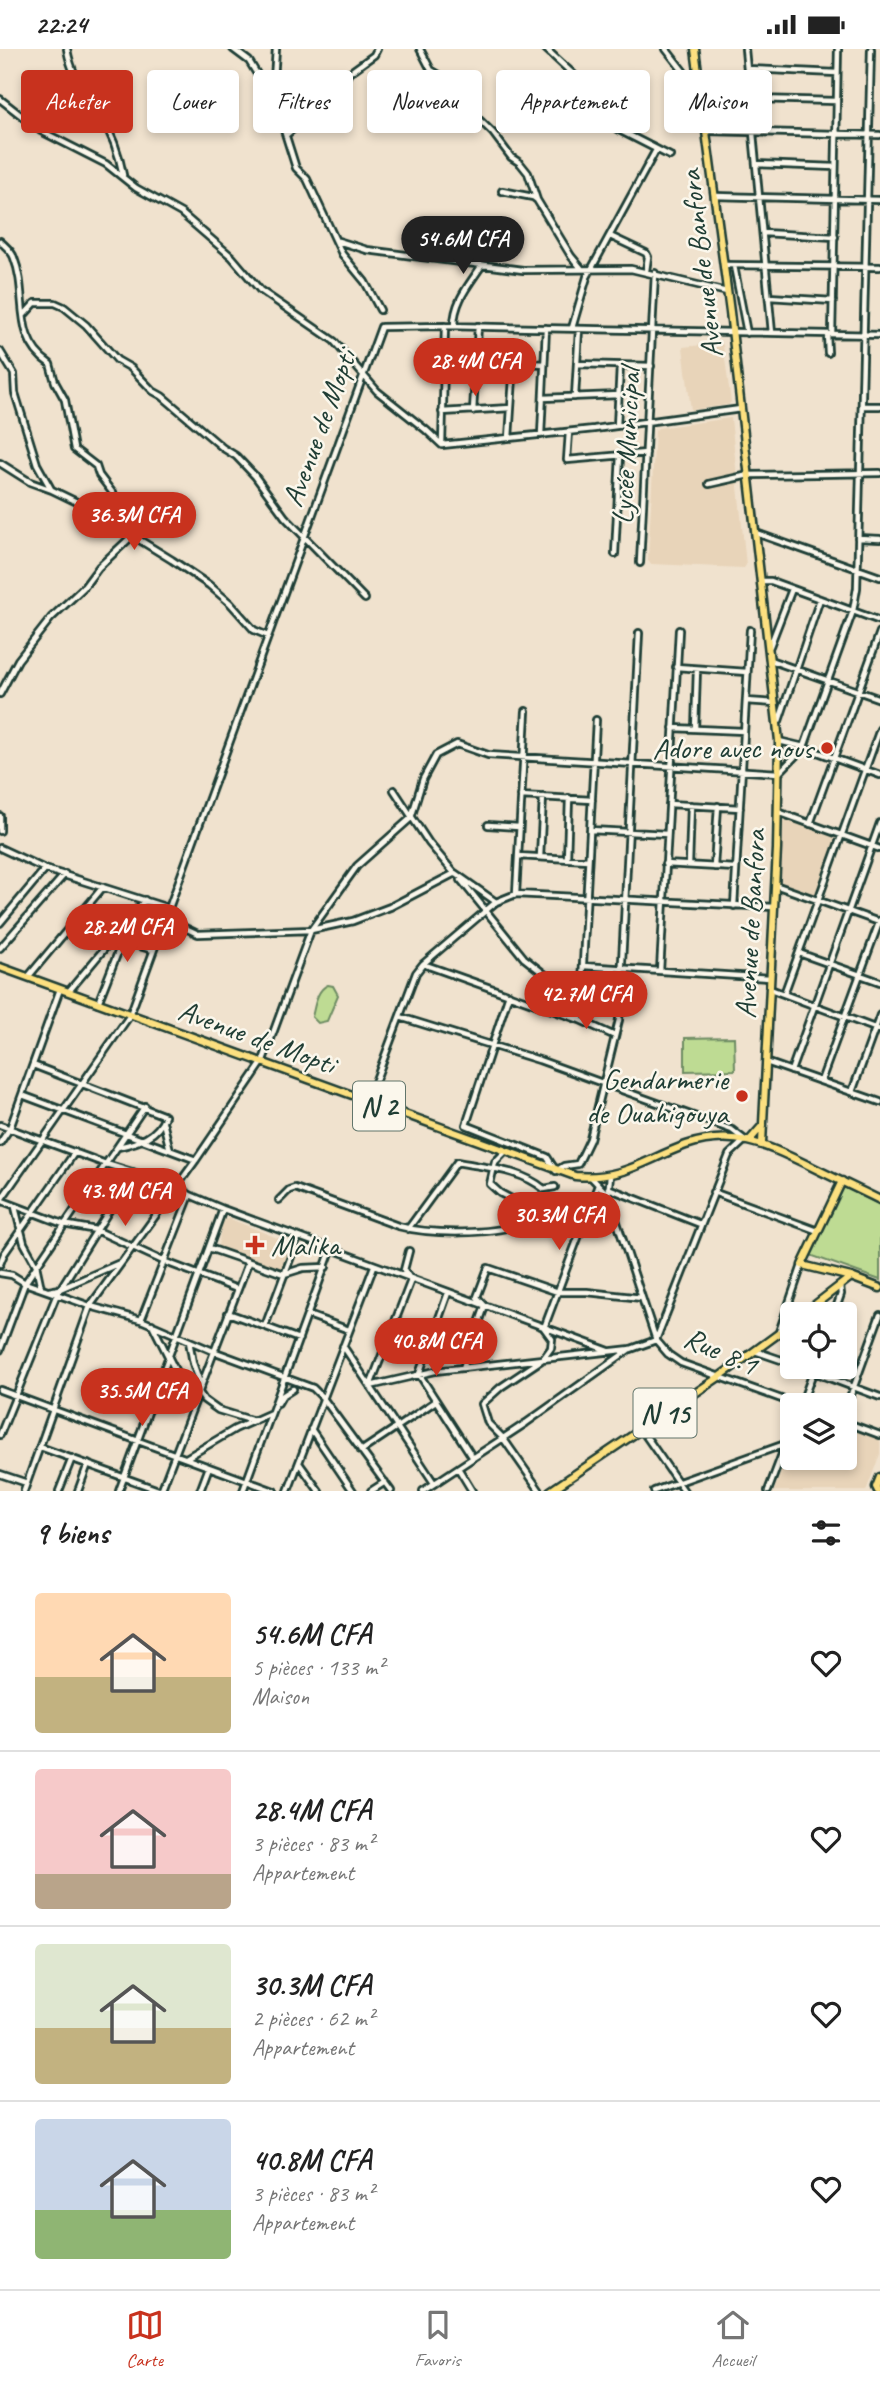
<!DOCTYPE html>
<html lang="fr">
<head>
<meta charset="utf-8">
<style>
	body { margin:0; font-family:Caveat,sans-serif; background:#f6f6f6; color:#222; height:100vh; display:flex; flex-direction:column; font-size:26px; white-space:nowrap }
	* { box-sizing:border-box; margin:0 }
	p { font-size:23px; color:#767676 }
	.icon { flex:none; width:38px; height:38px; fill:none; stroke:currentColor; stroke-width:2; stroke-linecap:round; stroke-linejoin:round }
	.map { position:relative; height:1442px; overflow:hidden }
	.sheet { display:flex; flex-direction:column; background:#fff; flex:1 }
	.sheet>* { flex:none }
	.guide { position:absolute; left:21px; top:21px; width:838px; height:63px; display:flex; gap:14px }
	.controls { position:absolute; left:780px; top:1253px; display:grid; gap:14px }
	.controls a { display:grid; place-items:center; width:77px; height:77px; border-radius:7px; background:#fff; box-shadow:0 4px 10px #0003; font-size:35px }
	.price { position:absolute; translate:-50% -60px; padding:0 16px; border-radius:24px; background:#c8321e; color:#fff; font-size:23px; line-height:46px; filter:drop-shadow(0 2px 4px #0008) }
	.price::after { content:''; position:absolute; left:50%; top:42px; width:21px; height:16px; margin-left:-10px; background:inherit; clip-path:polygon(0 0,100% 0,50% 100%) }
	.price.current { background:#222; color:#fff }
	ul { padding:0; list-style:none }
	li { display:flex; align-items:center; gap:21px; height:175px; padding:0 35px }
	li+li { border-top:2px solid #e0e0e0 }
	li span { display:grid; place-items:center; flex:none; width:196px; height:140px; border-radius:7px; color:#555 }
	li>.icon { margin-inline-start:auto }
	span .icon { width:84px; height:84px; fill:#fffc; stroke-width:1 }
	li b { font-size:30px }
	h2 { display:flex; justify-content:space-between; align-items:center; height:84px; padding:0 35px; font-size:30px }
	.chip { padding:0 24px; border-radius:7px; background:#fff; box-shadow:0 4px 10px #0003; font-size:24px; line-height:63px }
	.chip.current { background:#c8321e; color:#fff }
	.status { display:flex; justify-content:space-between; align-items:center; height:49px; padding:0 35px; background:#fff; direction:ltr }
	.status svg { height:19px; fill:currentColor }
	.tab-bar { display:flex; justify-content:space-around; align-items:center; height:98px; border-top:2px solid #e0e0e0; background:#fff; font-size:19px; color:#767676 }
	.tab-bar a { display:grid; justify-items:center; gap:4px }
	.tab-bar .current { color:#c8321e }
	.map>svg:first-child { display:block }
	.built { fill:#e8d4b9 }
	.green { fill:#bedb93; stroke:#6e8c64; stroke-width:2 }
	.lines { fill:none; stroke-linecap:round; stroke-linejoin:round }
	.minor-casing { stroke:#1f3d34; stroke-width:10 }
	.major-casing { stroke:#1f3d34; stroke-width:11 }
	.minor { stroke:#fbf7ec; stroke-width:4.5 }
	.major { stroke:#fce080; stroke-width:6 }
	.poi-dot { fill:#c8321e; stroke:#fbf7ec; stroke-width:2.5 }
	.labels { text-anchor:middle; stroke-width:5; stroke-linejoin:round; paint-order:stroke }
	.shield { fill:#fbf7ec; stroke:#61756b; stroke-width:2 }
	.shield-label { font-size:28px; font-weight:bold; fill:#1f3d34 }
	.street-label { font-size:30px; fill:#1f3d34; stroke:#fbf7ec }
	.poi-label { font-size:30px; fill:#1f3d34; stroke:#fbf7ec; text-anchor:end }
</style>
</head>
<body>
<div class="status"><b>22:24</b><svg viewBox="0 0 49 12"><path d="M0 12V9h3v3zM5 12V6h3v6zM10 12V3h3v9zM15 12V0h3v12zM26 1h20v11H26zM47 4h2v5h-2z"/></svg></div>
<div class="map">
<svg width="880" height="1442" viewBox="0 0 880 1442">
	<rect width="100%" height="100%" fill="#f0e2ce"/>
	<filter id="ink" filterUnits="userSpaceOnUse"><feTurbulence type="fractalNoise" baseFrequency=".0143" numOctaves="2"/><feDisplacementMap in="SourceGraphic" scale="14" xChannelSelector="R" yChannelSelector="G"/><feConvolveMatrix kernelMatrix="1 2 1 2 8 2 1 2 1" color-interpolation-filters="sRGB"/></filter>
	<g filter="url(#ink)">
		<!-- built -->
		<path class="built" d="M721,294L723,296L731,353L728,356L691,361L683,298Z
			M731,369L746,516L744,519L651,515L648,512L655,382L658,379Z
			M787,769L834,787L836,790L817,844L814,846L783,834L780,830L783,772Z
			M228,1169L292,1195L283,1221L277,1224L220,1201L218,1197L222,1174Z
			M845,1378L880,1391V1405L866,1442H774L793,1391V1409H845Z"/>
		<!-- green -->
		<path class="green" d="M328,936L333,937L338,946L327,972L318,974L312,968C315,957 316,941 328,936Z
			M734,988L735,1021L685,1022V989Z
			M842,1137L880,1156V1231L810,1206Z"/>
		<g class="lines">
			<!-- minor casing -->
			<g class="minor-casing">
				<path id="minor" d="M67,0C72,29 84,40 99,64C111,83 119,104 123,126
					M233,0L249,12L273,51
					M276,0L273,46L296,119L307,130L342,205L365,233L380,261
					M420,0L431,21L441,27L456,48L493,84L511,108L520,114L528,124L537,151
					M546,0L574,26L578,48L617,80L670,107
					M666,0L687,27L700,29
					M745,0L772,284
					M747,20L837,24
					M0,50L41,82L106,115L136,139L181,164L232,208L260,241L334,292L377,342L426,381L442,396
					M750,50L836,52
					M707,82L880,86
					M286,86L336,44L349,24L374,6L377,0
					M756,115L835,118
					M502,142L533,148L537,151L571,207L581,219
					M715,147L880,151
					M763,184L835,188
					M610,187L646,204L648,208L646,222
					M0,192C5,197 12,202 14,209C29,246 11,289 50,315L55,333L65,351L74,400L96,417L99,426L115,447L136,457L153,460
					M338,192L367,201L523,221L631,220L727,243
					M724,216L880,218
					M734,217L747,284
					M769,248L833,252
					M24,266L35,254H55L64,258L86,276L117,311L131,319L153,342L162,347L223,399L236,407L255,427L285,468L365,550
					M454,277C454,252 469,236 482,216
					M572,279L587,228L656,101
					M827,285L828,304
					M832,285L838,0
					M0,302L14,325L15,344L37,415L51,440
					M476,311L544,315
					M577,315L651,317
					M575,348L579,280
					M543,349L619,346
					M862,357H880
					M473,362L478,277
					M442,363L511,359
					M617,377L620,317
					M569,383L567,411L646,404
					M541,386L546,279
					M509,389L514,313
					M442,395L445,277
					M442,396L594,380L741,360
					M0,414L30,433L52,441L83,456L172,511L209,536L230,554L254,581L268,587
					M709,435L749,426L880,424
					M756,484L880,528
					M858,489L880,490
					M615,505L620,406
					M640,514L655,224
					M761,532H771L880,572
					M770,597L792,540
					M770,611L880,650
					M676,618L747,623
					M0,645L18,611L51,569L84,538L99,518L132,487
					M746,652L775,654
					M779,672L820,550
					M673,679L744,682
					M695,680L697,620
					M779,692L804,698L880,726
					M394,741L429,794L455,825
					M521,747L592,751
					M669,755L740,759
					M778,763L880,800
					M0,767V782
					M810,775L880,583
					M488,776L519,778
					M590,781L667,785
					M0,799L45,820L168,859
					M518,807L588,811
					M540,808L543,748
					M567,810L569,749
					M665,815L736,819
					M689,816L691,756
					M714,818L718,757
					M461,831L524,909L557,935L580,971L596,671
					M775,836L879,873
					M516,845L526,662
					M734,857L750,581
					M164,869L198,885L311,881L353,872L390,858L455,824L496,853L516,845L774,858
					M0,874L45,820
					M123,892L153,901
					M0,899L65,825
					M799,904L880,933
					M423,915L580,971L615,987
					M583,917L770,929
					M660,922L679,581
					M28,928L103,838
					M770,940L880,981
					M69,942L145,851
					M509,945L466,1076L547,1108L556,1122L564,1117L578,1115L590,1090L619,971L639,584
					M784,945L880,680
					M98,954L131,870
					M766,1013L880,1053
					M33,1016L165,1067C158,1088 137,1094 118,1098
					M791,1022L880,774
					M821,1032L880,871
					M852,1043L880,966
					M22,1046L196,1111
					M368,1052L416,924L423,915L496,853
					M163,1073L170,1101
					M0,1076L106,1115L177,1137L190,1146L223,1160L609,1302
					M0,1094L10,1079L60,940
					M505,1103L495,1113L490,1135L500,1144L538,1164
					M591,1128L608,1146L610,1127
					M608,1139L700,1175
					M713,1143L818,1182
					M608,1146L656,1291L668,1305L681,1314L798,1356
					M0,1151L63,1175L96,1181L163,1212L237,1240
					M279,1151L289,1141L295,1139L398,1177C431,1186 494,1186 524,1174L531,1161
					M0,1152L130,966L381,278L445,277L880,286
					M15,1158L24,1194L36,1216L41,1239
					M408,1180L457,1113C487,1119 520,1120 544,1140L555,1138
					M209,1199L284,1225L303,1219L326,1218
					M409,1202L404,1221L411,1231L370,1337L434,1434
					M0,1215L4,1205L75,1103
					M0,1224L12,1226L25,1234L90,1257L141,1271L213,1302L313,1339L323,1349L391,1442
					M49,1242L60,1240L122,1213
					M448,1244L419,1325L473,1409
					M228,1264L299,1290
					M834,1265L841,1245L840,1237
					M308,1266L349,1281
					M141,1271L190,1146
					M152,1275L178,1327L198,1342L204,1351L218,1361L254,1372
					M265,1277L298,1189
					M779,1283L802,1216
					M189,1292L193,1314L200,1334
					M343,1297L370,1337L435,1322L631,1300L656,1291L729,1106L745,1091L732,1081L539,1011L400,968
					M0,1301L25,1234L145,1057
					M755,1302L793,1315
					M800,1318L880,1348
					M463,1319L485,1257L477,1248L488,1219L558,1243H587L642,1249
					M0,1341L274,1442
					M278,1354L282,1347L293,1340
					M801,1356L815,1318
					M845,1362L880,1266
					M845,1373L880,1386
					M311,1380L353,1442
					M641,1380L684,1442
					M0,1386L57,1245L133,1123
					M40,1398L161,1442
					M361,1402L436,1352
					M186,1409L235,1380L271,1364
					M299,1414L319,1442
					M458,1419L472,1442
					M0,1425L27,1434
					M24,1442L90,1257L196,1111L262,1014L311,881L357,817L411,769L423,730L436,706L457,695L488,706L779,724L804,698L853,562L857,539L871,0
					M59,1442L72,1409
					M78,1442L88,1415
					M119,1442L223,1160
					M161,1442L248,1214
					M200,1442L209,1418
					M243,1442L331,1201
					M288,1442L374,1217
					M371,1442L385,1433
					M423,1442L526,1374L630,1300
					M540,1442L503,1389L488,1374L482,1355L501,1338L543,1310L551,1299L552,1290L544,1279L598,1136
					M654,1442L785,1395
					M768,1442L793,1376"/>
			</g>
			<!-- major casing -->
			<g class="major-casing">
				<path id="major" d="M695,0L730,263L779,692L777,800L762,1094
					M0,918L575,1127C623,1131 644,1111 686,1096C734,1080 766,1096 808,1116C832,1128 856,1139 880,1151
					M749,1092L763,1076
					M842,1132L802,1216L851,1228L880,1239
					M803,1265L851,1228
					M550,1442L719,1328L793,1274
					M878,1442L876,1438L880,1428"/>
			</g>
			<!-- minor -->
			<use href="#minor" class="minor"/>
			<!-- major -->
			<use href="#major" class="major"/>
		</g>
	</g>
	<!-- markers -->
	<g class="poi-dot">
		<circle cx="827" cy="699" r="7"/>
		<circle cx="742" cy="1047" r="7"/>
		<path d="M251.5 1185.5h7v7h7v7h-7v7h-7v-7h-7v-7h7z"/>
	</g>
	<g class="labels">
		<!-- shield labels -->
		<g class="shield">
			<rect x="353" y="1032.5" width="52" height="49" rx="5"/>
			<rect x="633.5" y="1339.5" width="63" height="49" rx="5"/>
		</g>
		<g class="shield-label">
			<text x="379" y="1067">N 2</text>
			<text x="665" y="1374">N 15</text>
		</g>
		<!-- street labels -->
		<g class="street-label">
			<text transform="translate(701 215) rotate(-97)" y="10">Avenue de Banfora</text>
			<text transform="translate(319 379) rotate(-70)" y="10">Avenue de Mopti</text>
			<text transform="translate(626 397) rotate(-87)" y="10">Lycée Municipal</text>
			<text transform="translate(750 875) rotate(-87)" y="10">Avenue de Banfora</text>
			<text transform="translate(257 988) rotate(20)" y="10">Avenue de Mopti</text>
			<text transform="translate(721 1302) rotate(24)" y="10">Rue 8.1</text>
		</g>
		<!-- poi labels -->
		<g class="poi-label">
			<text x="813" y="709">Adore avec nous</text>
			<text x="728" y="1040">Gendarmerie<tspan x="728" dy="34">de Ouahigouya</tspan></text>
			<text x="271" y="1206" text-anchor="start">Malika</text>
		</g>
	</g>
</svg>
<div class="controls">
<a><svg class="icon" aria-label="locate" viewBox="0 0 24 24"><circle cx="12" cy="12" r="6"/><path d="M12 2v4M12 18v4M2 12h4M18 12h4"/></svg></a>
<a><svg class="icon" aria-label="layers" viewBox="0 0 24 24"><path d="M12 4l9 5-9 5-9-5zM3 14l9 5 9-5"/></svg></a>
</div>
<b class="price current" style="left:463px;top:227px">54.6M CFA</b>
<b class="price" style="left:475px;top:349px">28.4M CFA</b>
<b class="price" style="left:134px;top:503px">36.3M CFA</b>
<b class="price" style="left:127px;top:915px">28.2M CFA</b>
<b class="price" style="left:586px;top:982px">42.7M CFA</b>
<b class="price" style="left:125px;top:1179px">43.9M CFA</b>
<b class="price" style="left:559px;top:1203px">30.3M CFA</b>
<b class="price" style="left:436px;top:1329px">40.8M CFA</b>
<b class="price" style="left:142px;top:1379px">35.5M CFA</b>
<div class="guide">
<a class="chip current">Acheter</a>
<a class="chip">Louer</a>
<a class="chip">Filtres</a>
<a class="chip">Nouveau</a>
<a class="chip">Appartement</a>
<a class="chip">Maison</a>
</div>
</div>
<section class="sheet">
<h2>9 biens<svg class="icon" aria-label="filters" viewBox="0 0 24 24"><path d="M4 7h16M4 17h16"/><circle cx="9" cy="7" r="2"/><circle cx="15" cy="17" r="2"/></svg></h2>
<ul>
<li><span style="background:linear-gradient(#ffd9b3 60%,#c2b280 0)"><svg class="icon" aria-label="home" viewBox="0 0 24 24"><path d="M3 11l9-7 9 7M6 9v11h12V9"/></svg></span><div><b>54.6M CFA</b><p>5 pièces · 133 m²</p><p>Maison</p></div><svg class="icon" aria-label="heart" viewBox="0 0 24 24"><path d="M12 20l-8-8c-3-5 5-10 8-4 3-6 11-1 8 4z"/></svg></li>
<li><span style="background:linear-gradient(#f6c9c9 75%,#b9a48a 0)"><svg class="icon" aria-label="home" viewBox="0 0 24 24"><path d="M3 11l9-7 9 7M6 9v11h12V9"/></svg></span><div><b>28.4M CFA</b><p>3 pièces · 83 m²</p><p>Appartement</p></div><svg class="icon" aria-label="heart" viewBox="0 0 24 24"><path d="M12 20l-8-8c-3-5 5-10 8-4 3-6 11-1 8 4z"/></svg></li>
<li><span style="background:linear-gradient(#dfe7d0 60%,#c2b280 0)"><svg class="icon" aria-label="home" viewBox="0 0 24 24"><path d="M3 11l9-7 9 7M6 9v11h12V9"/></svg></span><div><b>30.3M CFA</b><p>2 pièces · 62 m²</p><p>Appartement</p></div><svg class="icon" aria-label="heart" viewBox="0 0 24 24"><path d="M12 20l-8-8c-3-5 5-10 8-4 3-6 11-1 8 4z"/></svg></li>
<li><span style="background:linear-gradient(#c9d6e8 65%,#8fb573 0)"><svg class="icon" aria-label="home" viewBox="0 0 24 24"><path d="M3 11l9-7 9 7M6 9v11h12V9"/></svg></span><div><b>40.8M CFA</b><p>3 pièces · 83 m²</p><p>Appartement</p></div><svg class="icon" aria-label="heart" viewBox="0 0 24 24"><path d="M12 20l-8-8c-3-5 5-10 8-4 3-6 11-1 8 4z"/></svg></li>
</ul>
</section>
<nav class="tab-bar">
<a class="current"><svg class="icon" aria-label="map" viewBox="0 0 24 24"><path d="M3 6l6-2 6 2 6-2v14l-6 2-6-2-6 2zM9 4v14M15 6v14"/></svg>Carte</a>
<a><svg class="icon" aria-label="saved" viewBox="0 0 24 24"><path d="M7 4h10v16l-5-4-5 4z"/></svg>Favoris</a>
<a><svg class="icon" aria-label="home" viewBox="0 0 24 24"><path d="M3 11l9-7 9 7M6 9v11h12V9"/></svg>Accueil</a>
</nav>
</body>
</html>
